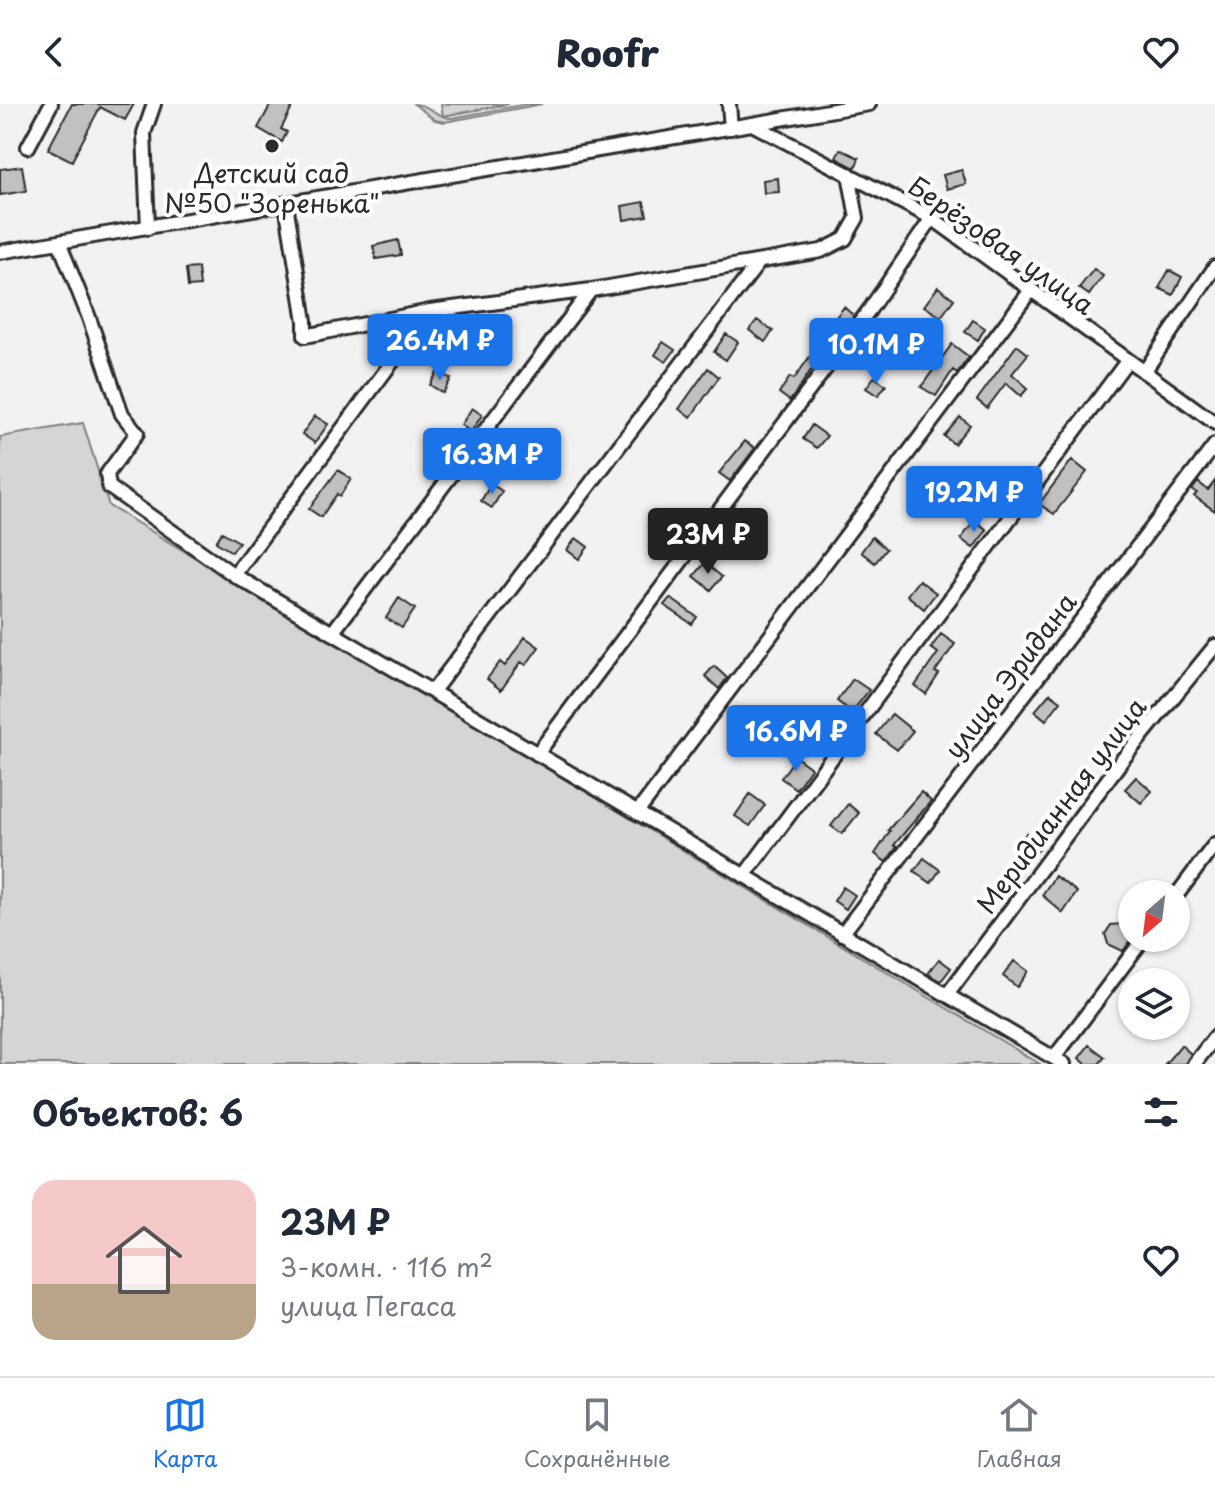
<!DOCTYPE html>
<html lang="ru">
<head>
<meta charset="utf-8">
<style>
	body { margin:0; font-family:"Playpen Sans",sans-serif; background:#f6f6f7; color:#1f2937; height:100vh; display:flex; flex-direction:column; font-size:30px; white-space:nowrap }
	* { box-sizing:border-box; margin:0 }
	p { font-size:26px; color:#747a83 }
	.icon { flex:none; width:44px; height:44px; fill:none; stroke:currentColor; stroke-width:2; stroke-linecap:round; stroke-linejoin:round }
	.map { position:relative; height:960px; overflow:hidden }
	.sheet { display:flex; flex-direction:column; background:#fff; flex:1 }
	.sheet>* { flex:none }
	.needle { width:52px; rotate:208deg }
	.controls { position:absolute; left:1118px; top:776px; display:grid; gap:16px }
	.controls a { display:grid; place-items:center; width:72px; height:72px; border-radius:50%; background:#fff; box-shadow:0 2px 6px #0004; font-size:40px }
	.price { position:absolute; translate:-50% -68px; padding:0 18px; border-radius:8px; background:#1a73e8; color:#fff; font-size:26px; line-height:52px; filter:drop-shadow(0 2px 4px #0008) }
	.price::after { content:''; position:absolute; left:50%; top:48px; width:24px; height:18px; margin-left:-12px; background:inherit; clip-path:polygon(0 0,100% 0,50% 100%) }
	.price.active { background:#222; color:#fff }
	ul { padding:0; list-style:none }
	li { display:flex; align-items:center; gap:24px; height:200px; padding:0 32px }
	li+li { border-top:2px solid #e0e1e3 }
	li span { display:grid; place-items:center; flex:none; width:224px; height:160px; border-radius:24px; color:#555 }
	li>.icon { margin-inline-start:auto }
	span .icon { width:96px; height:96px; fill:#fffc; stroke-width:1 }
	li b { font-size:34px }
	h2 { display:flex; justify-content:space-between; align-items:center; height:96px; padding:0 32px; font-size:34px }
	header { display:flex; justify-content:space-between; align-items:center; height:104px; padding:0 32px; background:#fff; font-size:36px; font-weight:800 }
	.dock { display:flex; justify-content:space-around; align-items:center; height:112px; border-top:2px solid #e0e1e3; background:#fff; font-size:22px; color:#747a83 }
	.dock a { display:grid; justify-items:center; gap:4px }
	.dock .active { color:#1a73e8 }
	.map>svg:first-child { display:block }
	.green { fill:#d5d5d5; stroke:#808080; stroke-width:2 }
	.building { fill:#c1c1c1; stroke:#2b2b2b; stroke-width:2 }
	.lines { fill:none; stroke-linecap:round; stroke-linejoin:round }
	.minor-casing { stroke:#2b2b2b; stroke-width:18 }
	.minor { stroke:#fff; stroke-width:12 }
	.poi-dot { fill:#2b2b2b; stroke:#fff; stroke-width:3 }
	.labels { text-anchor:middle; stroke-width:8; stroke-linejoin:round; paint-order:stroke }
	.poi-label { font-size:26px; fill:#2b2b2b; stroke:#fff }
	.street-label { font-size:26px; fill:#2b2b2b; stroke:#fff }
</style>
</head>
<body>
<header><svg class="icon" aria-label="back" viewBox="0 0 24 24"><path d="M15 5l-7 7 7 7"/></svg>Roofr<svg class="icon" aria-label="heart" viewBox="0 0 24 24"><path d="M12 20l-8-8c-3-5 5-10 8-4 3-6 11-1 8 4z"/></svg></header>
<div class="map">
<svg width="1215" height="960" viewBox="0 0 1215 960">
	<rect width="100%" height="100%" fill="#f2f2f2"/>
	<filter id="ink" filterUnits="userSpaceOnUse"><feTurbulence type="fractalNoise" baseFrequency=".0125" numOctaves="2"/><feDisplacementMap in="SourceGraphic" scale="16" xChannelSelector="R" yChannelSelector="G"/><feConvolveMatrix kernelMatrix="1 2 1 2 8 2 1 2 1" color-interpolation-filters="sRGB"/></filter>
	<g filter="url(#ink)">
		<!-- green -->
		<path class="green" d="M414,0C428,0 436,13 452,14L527,0H542L445,18L435,16Z
			M441,0H509L443,12Z
			M83,319L109,402L1040,960H0V333Z"/>
		<!-- building -->
		<path class="building" d="M72,0H134L125,16L100,3L72,57L48,45Z
			M271,0H294L281,25L287,28L282,38L258,24Z
			M840,45L859,54L855,64L836,54Z
			M22,62L26,87L0,91V65Z
			M962,66L966,80L947,85L943,71Z
			M778,74L779,88L764,89L763,76Z
			M644,98L647,112L624,116L622,102Z
			M398,136L401,151L376,155L373,142Z
			M198,164L200,182L188,183L186,165Z
			M1094,165L1103,172L1089,191L1079,184Z
			M1169,166L1182,173L1173,191L1159,184Z
			M938,183L954,195L941,213L924,202Z
			M844,203L854,212L843,225L833,217Z
			M757,216L773,227L765,238L749,226Z
			M973,216L985,224L978,236L965,228Z
			M726,230L738,238L726,256L714,248Z
			M663,238L675,246L666,258L655,251Z
			M952,240L969,253L957,269L953,266L936,292L921,283Z
			M1017,241L1028,250L1012,270L1028,284L1021,292L1006,279L987,304L977,296Z
			M811,251L818,256L790,297L779,289L790,273L794,275Z
			M708,264L719,273L691,313L679,305Z
			M438,267L451,275L443,289L430,281Z
			M874,273L886,281L878,292L866,284Z
			M472,304L482,311L471,328L461,321Z
			M315,312L328,320L315,339L302,330Z
			M960,313L970,321L954,340L944,332Z
			M812,321L827,332L817,344L803,335Z
			M535,334L548,342L539,357L526,349Z
			M745,337L755,344L730,377L719,369Z
			M489,349L505,359L496,372L480,362Z
			M1072,356L1087,368L1054,410L1039,400Z
			M338,366L351,375L340,392L337,390L321,413L309,405Z
			M1215,377V407L1194,392L1197,389L1192,386L1198,378L1208,386Z
			M491,380L502,387L492,404L481,397Z
			M975,416L987,426L973,444L961,435Z
			M222,428L239,438L232,448L216,438Z
			M872,433L886,445L875,459L861,448Z
			M576,434L588,443L579,455L567,446Z
			M705,459L722,473L711,486L694,472Z
			M919,476L936,489L924,505L907,491Z
			M399,494L415,505L402,524L386,514Z
			M670,494L697,513L692,520L664,501Z
			M941,530L955,540L935,568L939,570L926,590L915,582L938,549L931,544Z
			M525,533L539,543L526,561L521,558L501,586L487,575L500,558L505,562Z
			M714,562L727,574L719,585L705,572Z
			M853,575L869,586L852,608L837,597Z
			M1050,589L1061,597L1046,616L1035,607Z
			M984,604L996,612L984,628L972,620Z
			M892,610L913,627L897,646L876,630Z
			M796,653L811,664L796,685L781,674Z
			M1136,673L1152,687L1141,699L1125,685Z
			M921,688L931,697L894,741L897,743L886,758L875,750L890,727L888,726Z
			M750,690L765,701L750,722L735,712Z
			M848,700L859,709L842,730L831,722Z
			M1027,729L1042,742L1029,756L1014,743Z
			M924,754L940,766L931,779L914,767Z
			M1055,772L1077,788L1063,809L1042,791Z
			M843,783L855,791L846,805L834,797Z
			M1121,820L1132,828V835L1123,847L1108,840L1105,830L1111,821Z
			M939,855L951,864L941,877L928,870Z
			M1014,857L1028,867L1017,883L1003,872Z
			M1089,941L1105,953L1099,960H1086L1079,954Z
			M1181,941L1191,950L1185,960H1165Z"/>
		<g class="lines">
			<!-- minor casing -->
			<g class="minor-casing">
				<path id="minor" d="M729,0L731,24
					M752,20L932,114L1215,319
					M28,43L51,0
					M286,100L305,217V232L430,207L591,186L821,147L845,135L857,114L849,70
					M148,124L144,29L154,0
					M59,138L88,211L122,310L137,329L107,370L109,383L234,471L1064,960
					M0,148L869,0
					M1144,268L1215,163
					M234,471L430,207
					M332,529L591,186
					M433,587L759,158
					M537,650L870,205L932,114
					M637,709L1031,186
					M744,772L1127,257
					M1176,792L1215,740
					M842,830L1215,341
					M947,891L1123,655L1215,542
					M1054,954L1144,834
					M1194,960L1215,933"/>
			</g>
			<!-- minor -->
			<use href="#minor" class="minor"/>
		</g>
	</g>
	<!-- markers -->
	<circle class="poi-dot" cx="272" cy="42" r="8"/>
	<g class="labels">
		<!-- poi labels -->
		<g class="poi-label">
			<text x="272" y="79">Детский сад<tspan x="272" dy="30">№50 "Зоренька"</tspan></text>
		</g>
		<!-- street labels -->
		<g class="street-label">
			<text transform="translate(1001 142) rotate(35)" y="9">Берёзовая улица</text>
			<text transform="translate(1011 572) rotate(-53)" y="9">улица Эридана</text>
			<text transform="translate(1062 702) rotate(-53)" y="9">Меридианная улица</text>
		</g>
	</g>
</svg>
<div class="controls">
<a><svg class="needle" viewBox="-14 -14 28 28"><path d="M0-13l5 13h-10z" fill="#e53935"/><path d="M0 13l5-13h-10z" fill="#747a83"/></svg></a>
<a><svg class="icon" aria-label="layers" viewBox="0 0 24 24"><path d="M12 4l9 5-9 5-9-5zM3 14l9 5 9-5"/></svg></a>
</div>
<b class="price" style="left:440px;top:278px">26.4M ₽</b>
<b class="price" style="left:876px;top:282px">10.1M ₽</b>
<b class="price" style="left:492px;top:392px">16.3M ₽</b>
<b class="price" style="left:974px;top:430px">19.2M ₽</b>
<b class="price active" style="left:708px;top:472px">23M ₽</b>
<b class="price" style="left:796px;top:669px">16.6M ₽</b>
</div>
<section class="sheet">
<h2>Объектов: 6<svg class="icon" aria-label="filters" viewBox="0 0 24 24"><path d="M4 7h16M4 17h16"/><circle cx="9" cy="7" r="2"/><circle cx="15" cy="17" r="2"/></svg></h2>
<ul>
<li><span style="background:linear-gradient(#f6c9c9 65%,#b9a48a 0)"><svg class="icon" aria-label="home" viewBox="0 0 24 24"><path d="M3 11l9-7 9 7M6 9v11h12V9"/></svg></span><div><b>23M ₽</b><p>3-комн. · 116 m²</p><p>улица Пегаса</p></div><svg class="icon" aria-label="heart" viewBox="0 0 24 24"><path d="M12 20l-8-8c-3-5 5-10 8-4 3-6 11-1 8 4z"/></svg></li>
</ul>
</section>
<nav class="dock">
<a class="active"><svg class="icon" aria-label="map" viewBox="0 0 24 24"><path d="M3 6l6-2 6 2 6-2v14l-6 2-6-2-6 2zM9 4v14M15 6v14"/></svg>Карта</a>
<a><svg class="icon" aria-label="saved" viewBox="0 0 24 24"><path d="M7 4h10v16l-5-4-5 4z"/></svg>Сохранённые</a>
<a><svg class="icon" aria-label="home" viewBox="0 0 24 24"><path d="M3 11l9-7 9 7M6 9v11h12V9"/></svg>Главная</a>
</nav>
</body>
</html>
